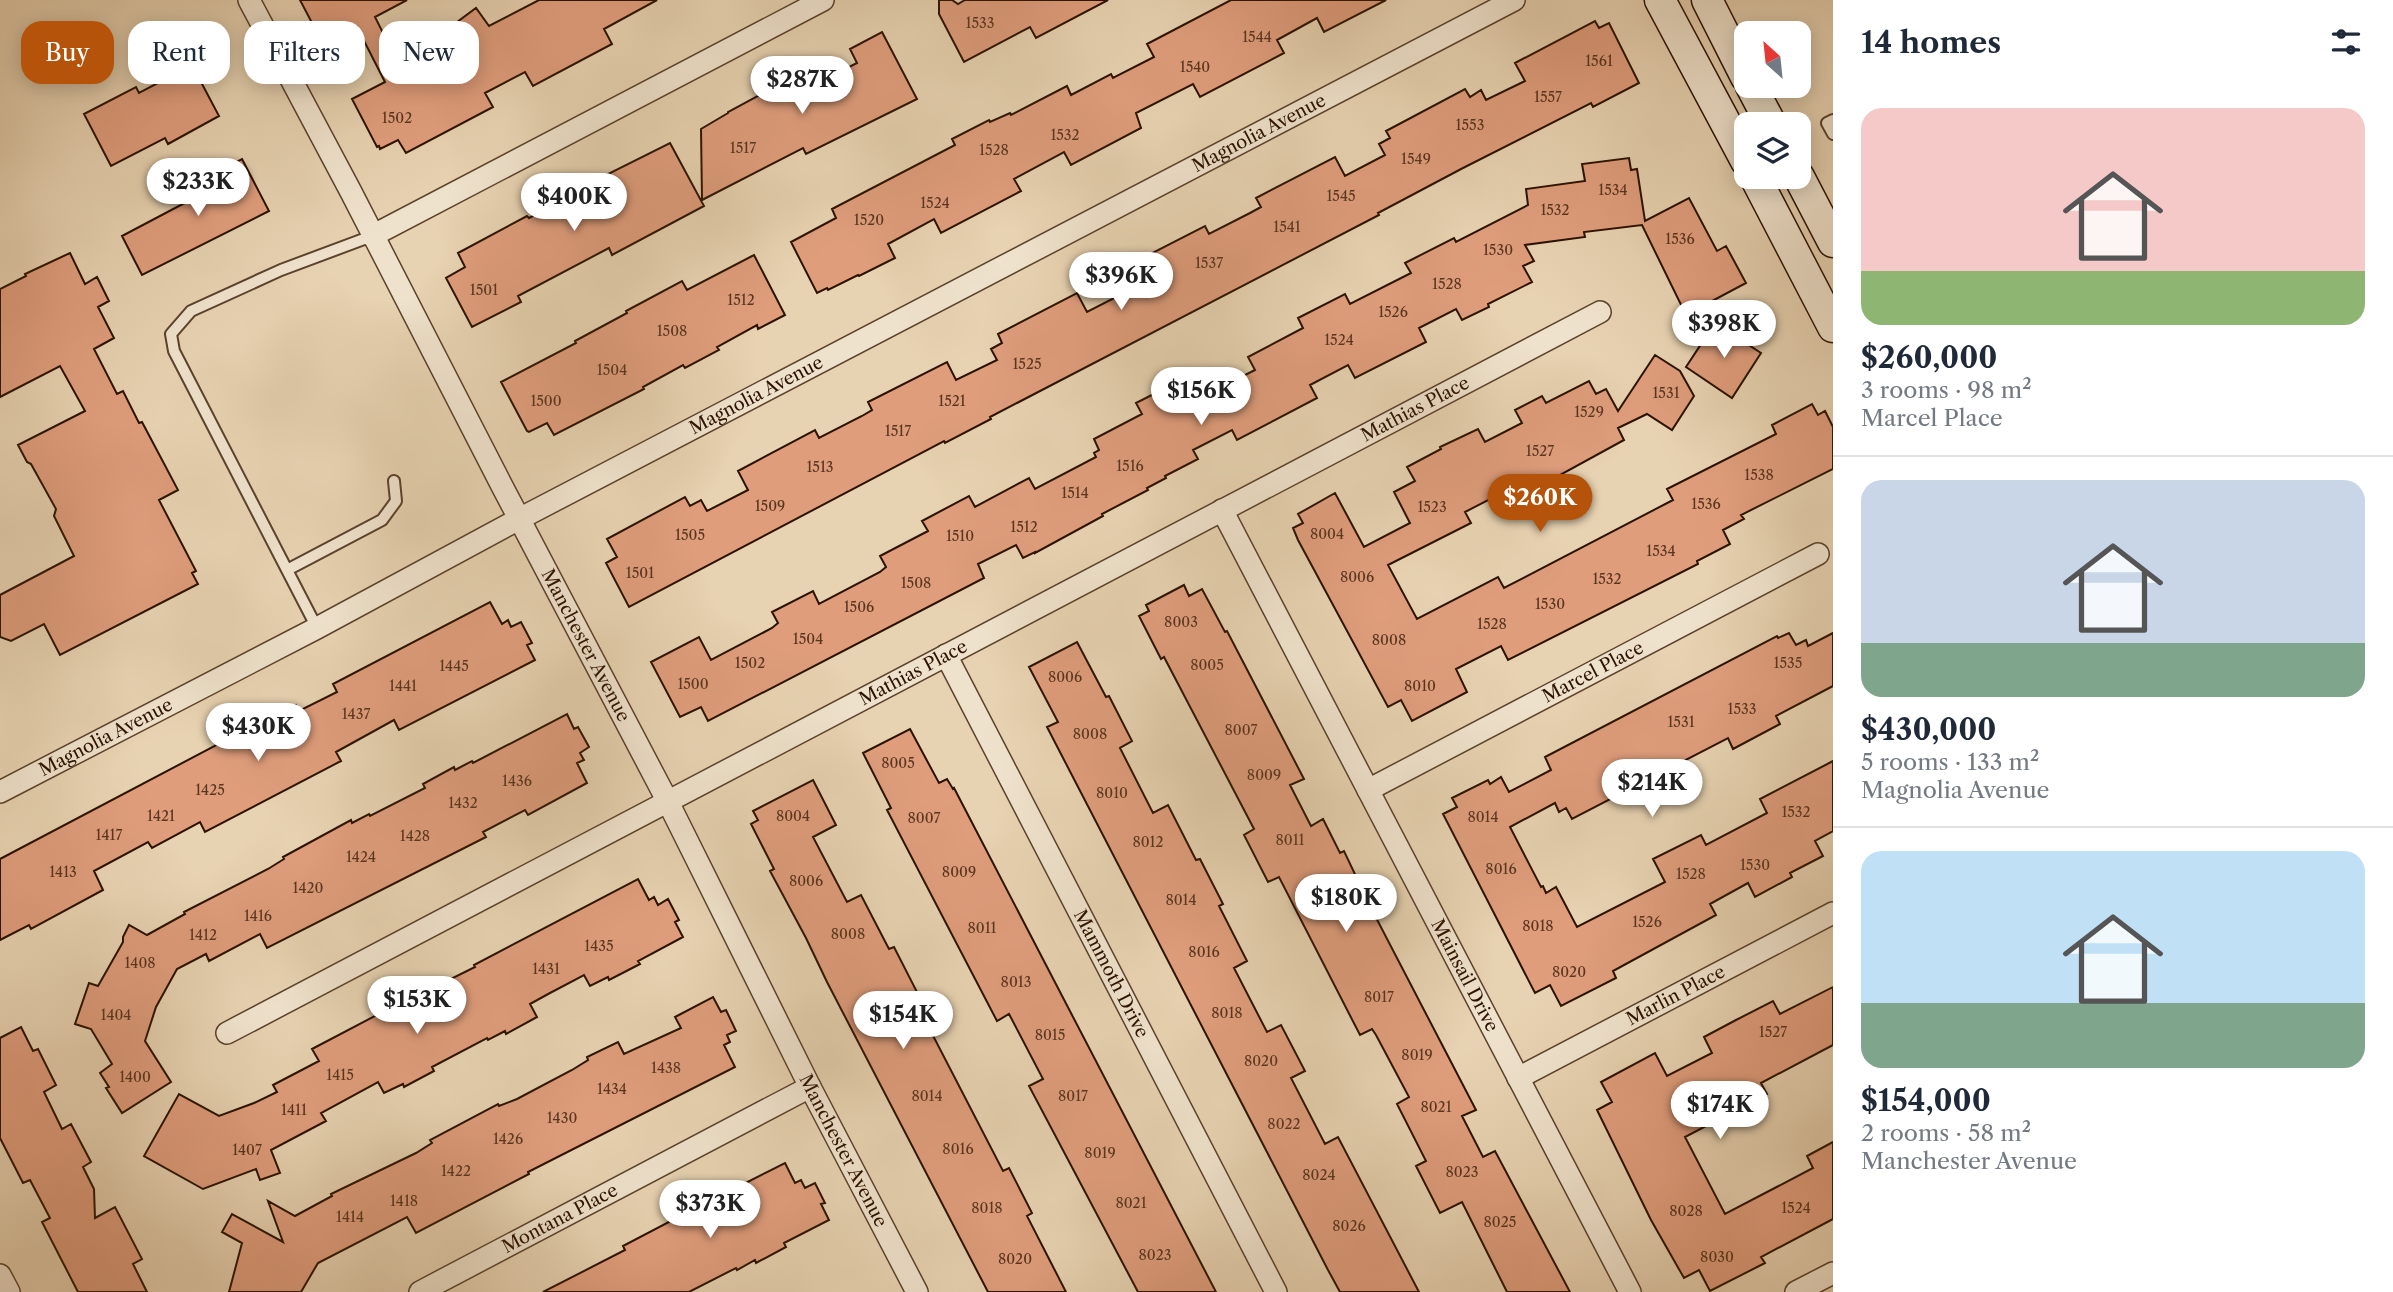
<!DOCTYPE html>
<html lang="en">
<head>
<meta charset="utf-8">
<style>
	body { margin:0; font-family:"Libre Caslon Text",serif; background:#f6f6f7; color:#1f2937; height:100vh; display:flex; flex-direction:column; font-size:26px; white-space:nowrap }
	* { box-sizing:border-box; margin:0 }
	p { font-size:23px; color:#747a83 }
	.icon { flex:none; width:38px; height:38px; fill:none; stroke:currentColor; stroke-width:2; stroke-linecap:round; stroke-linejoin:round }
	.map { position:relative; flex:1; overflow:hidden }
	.panel { display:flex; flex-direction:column; background:#fff; width:560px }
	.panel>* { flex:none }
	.guide { position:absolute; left:21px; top:21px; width:665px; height:63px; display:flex; gap:14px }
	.needle { width:46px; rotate:333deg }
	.controls { position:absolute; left:1734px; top:21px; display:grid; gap:14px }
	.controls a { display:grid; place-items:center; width:77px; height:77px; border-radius:14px; background:#fff; box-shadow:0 4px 18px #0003; font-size:35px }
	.price { position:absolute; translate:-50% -60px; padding:0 16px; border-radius:24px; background:#fff; color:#222; font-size:23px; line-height:46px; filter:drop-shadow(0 2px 4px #0008) }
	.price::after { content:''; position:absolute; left:50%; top:42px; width:21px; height:16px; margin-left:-10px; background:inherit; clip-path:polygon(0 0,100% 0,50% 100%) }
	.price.selected { background:#b45309; color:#fff }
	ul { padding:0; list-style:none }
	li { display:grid; align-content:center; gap:14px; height:371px; padding:0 28px }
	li+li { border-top:2px solid #e0e1e3 }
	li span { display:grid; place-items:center; height:217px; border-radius:21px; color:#555 }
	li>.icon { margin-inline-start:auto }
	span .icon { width:126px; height:126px; fill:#fffc; stroke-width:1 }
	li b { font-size:30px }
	h2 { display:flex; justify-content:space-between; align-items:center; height:84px; padding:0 28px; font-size:30px }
	.tag { padding:0 24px; border-radius:21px; background:#fff; box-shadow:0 4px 18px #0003; font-size:24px; line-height:63px }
	.tag.selected { background:#b45309; color:#fff }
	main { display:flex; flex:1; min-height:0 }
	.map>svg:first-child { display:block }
	.building { fill:#df9d7c; stroke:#2c1200; stroke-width:2 }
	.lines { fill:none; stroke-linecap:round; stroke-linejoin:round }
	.lane-casing { stroke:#5b422c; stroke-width:14 }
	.street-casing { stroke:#5b422c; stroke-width:24 }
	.secondary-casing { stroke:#2c1200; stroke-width:33 }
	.lane { stroke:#efe2cc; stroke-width:10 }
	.street { stroke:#efe2cc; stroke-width:21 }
	.secondary { stroke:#efe2cc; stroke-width:30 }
	.labels { text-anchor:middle; stroke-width:7; stroke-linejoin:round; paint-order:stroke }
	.number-label { font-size:14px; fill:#59351f }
	.street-label { font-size:18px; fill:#2c1200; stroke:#efe2cc }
</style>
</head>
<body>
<main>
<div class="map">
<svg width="1833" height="1292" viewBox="0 0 1833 1292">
	<rect width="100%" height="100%" fill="#e7d2b1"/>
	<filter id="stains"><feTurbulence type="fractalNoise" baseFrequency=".00286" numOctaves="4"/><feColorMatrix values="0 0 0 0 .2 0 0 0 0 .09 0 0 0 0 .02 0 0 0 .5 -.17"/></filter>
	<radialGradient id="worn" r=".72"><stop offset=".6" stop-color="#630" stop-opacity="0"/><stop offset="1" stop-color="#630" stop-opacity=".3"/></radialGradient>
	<!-- building -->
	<path class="building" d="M300,0H407L375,17L402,71L444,49L437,37L476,8L489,26L539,0H657L604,29L612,44L533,86L525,72L485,93L493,107L406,153L398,140L380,149L379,146L377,147L352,99L385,82L357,27L323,44Z
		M939,0H952L958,4L965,0H1108L1036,38L1030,27L964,62L939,14Z
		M1231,0H1386L1324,32L1317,18L1277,40L1284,53L1200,97L1193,84L1136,113L1141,128L1071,165L1064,152L1014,179L1021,191L941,233L934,219L888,244L895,258L859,276L858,275L828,290L827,288L817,293L791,242L836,218L832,209L955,145L952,139L989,120L990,122L1010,113L1011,115L1067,86L1071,95L1111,74L1113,78L1154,57L1147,44Z
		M1595,21L1599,28L1609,23L1639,83L1593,107L1591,103L1463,168L1378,213L1379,215L990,417L991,419L945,443L944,441L629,607L606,563L617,557L607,539L685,497L690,506L701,500L707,511L748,490L738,471L815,430L819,438L862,416L872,410L868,402L947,362L956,380L997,360L991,349L1002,343L998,334L1077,293L1087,312L1126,292L1121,280L1132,275L1127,266L1205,226L1209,234L1250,213L1261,207L1256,198L1335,157L1345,176L1385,155L1379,144L1390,138L1386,131L1465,89L1470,97L1481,90L1486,100L1525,81L1515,63Z
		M882,32L917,99L806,154L803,148L702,200L701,129L728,113V112L804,71L812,86L857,63L850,49Z
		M192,65L219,116L168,144L165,138L111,166L84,114L136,87L139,93Z
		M670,143L704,206L612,255L609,248L518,296L521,302L472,327L446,278L465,267L458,253L527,216L529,218L581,192L580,188Z
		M1629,158L1631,170L1637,169L1645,221L1689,198L1717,251L1726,246L1746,283L1686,315L1642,225L1584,232L1585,237L1525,245L1534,261L1523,266L1532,282L1488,304L1489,307L1462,320L1456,309L1419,328L1426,342L1355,378L1348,365L1310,385L1317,398L1237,440L1232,430L1193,450L1198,459L1165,476L1166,478L1147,488L1148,490L1102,514L1103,516L1035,553V552L1023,558L1016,545L978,564L984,578L708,721L701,707L680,717L651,662L699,637L711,660L772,628L778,623L772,612L813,591L819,604L880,572L886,567L880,556L928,531L922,521L969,496L975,507L1029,478L1035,489L1096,457L1094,453L1099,450L1094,439L1142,414L1136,403L1183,379L1194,401L1255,370L1248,357L1303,328L1298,318L1345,294L1350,304L1411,273L1405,263L1454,238L1456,242L1528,205L1526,189L1585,181L1582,164Z
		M242,159L269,211L142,275L122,236L196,197L190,186Z
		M70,253L85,284L97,277L109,301L98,307L114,338L94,349L117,394L123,391L139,423L142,422L178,490L159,500L196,571L192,573L198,584L60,655L44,624L11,641L0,637V595L74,556L54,516L56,509L31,464L27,462L18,445L85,411L60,366L0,397V289L26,276L25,274Z
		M754,255L785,315L758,329L757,325L717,347L719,350L685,368L683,365L643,387L644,389L554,435L547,423L529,432L527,431L501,382L576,343L575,341L627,313L626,311L682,281L687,290Z
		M1715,323L1761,353L1732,398L1686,367Z
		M1655,355L1680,371L1694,396L1672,430L1647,414L1618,428L1624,440L1531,491L1525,481L1465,512L1471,523L1388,565L1417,619L1498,577L1504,588L1673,500L1667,489L1776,434L1772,425L1812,404L1818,415L1825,411L1833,427V469L1741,515L1744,519L1723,530L1730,544L1697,561L1698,564L1508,660L1501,646L1456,669L1467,692L1412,721L1401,700L1388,707L1298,540L1293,528L1303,523L1298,514L1335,493L1364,547L1410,523L1394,492L1415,481L1407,467L1441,449L1440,447L1478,429L1485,442L1522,423L1515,410L1542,396L1546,403L1589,381L1596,394L1606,389L1618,411Z
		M1184,585L1189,596L1202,589L1225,632L1227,631L1304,779L1290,785L1311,826L1323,819L1340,853L1344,851L1371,908L1476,1110L1462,1116L1483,1157L1495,1151L1570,1292H1507L1462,1202L1440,1213L1416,1166L1426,1161L1397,1104L1409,1097L1376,1035L1372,1029L1360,1035L1279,877L1268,882L1244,835L1254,829L1164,657L1161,659L1139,616L1149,611L1146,605Z
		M490,602L502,624L508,620L511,627L521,622L532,643L527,645L535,660L399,730L394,720L336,752L341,761L205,832L200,822L152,848L148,842L94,871L103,890L31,929L29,925L0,940V859L262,721L296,705L299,711L337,692L333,684Z
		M1789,633L1796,645L1806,640L1808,646L1833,633V686L1776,716L1780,724L1733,749L1728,738L1572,819L1566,808L1559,812L1555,803L1510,827L1541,887L1543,886L1546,893L1556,887L1577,927L1665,882L1653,859L1701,835L1706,845L1767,813L1760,799L1833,761V831L1815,841L1823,856L1790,873L1792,877L1755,897L1748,883L1710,904L1716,915L1613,971L1616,978L1561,1006L1550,985L1535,993L1443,814L1457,807L1452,798L1488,780L1490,784L1501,777L1509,792L1551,770L1545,757L1777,636L1778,638Z
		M1077,642L1106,697L1109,696L1132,741L1120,748L1153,813L1168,805L1196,860L1200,859L1223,904L1219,906L1247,961L1234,968L1267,1032L1281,1025L1305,1071L1291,1078L1325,1144L1338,1137L1419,1292H1340L1328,1270L1047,727L1058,722L1029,667Z
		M567,714L574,729L578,727L589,747L580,753L584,760L577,763L587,783L528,815L525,810L483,832L486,837L267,948L260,934L209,961L206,954L177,969L156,1007L145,1041L171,1082L122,1113L106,1088L109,1087L100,1073L112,1064L91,1029L75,1024L89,983L98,986L123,942V937L129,925L147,935L185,914L184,912L268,869L284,859L283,857L351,820L352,823L369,814L370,816L425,788L423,784L454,767L455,770L472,761L473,763Z
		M910,729L939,783L947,779L953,789L954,788L1216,1292H1138L1029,1086L1043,1079L1009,1014L997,1021L887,810L891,808L863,753Z
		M813,780L836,825L813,837L847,902L861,895L889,949L894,947L917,992L912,995L1003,1171L1009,1168L1032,1213L1027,1216L1066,1292H988L827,982L806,938L770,871L774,869L751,824L758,820L753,811Z
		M638,879L649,900L654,897L658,905L668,899L679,920L675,922L683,937L638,961L640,964L609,980L608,977L590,986L584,975L550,993L530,1004L537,1017L506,1034L505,1031L488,1040L487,1038L432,1067L434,1071L404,1087L403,1084L384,1093L378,1082L321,1113L326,1121L271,1150L280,1173L260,1180L256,1169L203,1189L144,1156L179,1094L219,1116L254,1103L277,1092L273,1085L319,1061L312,1049L432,986L433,988L475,967L474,965Z
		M1833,987V1045L1761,1083L1767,1094L1685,1137L1725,1214L1813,1168L1807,1156L1833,1142V1219L1761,1257L1765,1263L1710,1291L1699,1270L1684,1278L1651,1220L1597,1110L1612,1102L1601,1082L1655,1053L1667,1076L1712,1053L1704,1037L1736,1020L1773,1001L1780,1014Z
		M713,997L721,1012L726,1010L736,1031L727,1035L730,1042L724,1045L735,1067L528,1172L529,1174L416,1233L407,1217L318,1263L301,1292H229L242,1243L222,1232L232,1214L283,1242L268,1201L295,1216L332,1196L331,1194L416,1153L432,1143L430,1140L498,1104L499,1106L517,1099L572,1070L588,1060L587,1057L618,1042L624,1054L681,1028L675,1017Z
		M21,1027L33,1051L38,1049L56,1085L44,1092L62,1129L71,1124L91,1162L83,1167L94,1189L95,1218L115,1207L142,1259L133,1264L147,1292H78L42,1222L50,1218L30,1180L23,1183L0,1138V1038Z
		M785,1163L795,1183L801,1180L805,1188L815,1183L825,1203L821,1204L829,1220L784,1243L786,1247L756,1263L755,1260L737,1270L736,1268L689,1292H543L625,1250L623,1246L682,1215L685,1221L727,1199L724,1194Z"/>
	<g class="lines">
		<!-- lane casing -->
		<g class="lane-casing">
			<path id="lane" d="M1833,120L1827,123L1833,134
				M372,236L281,270L191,311L171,334L174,351L287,570L382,520L396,501L394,481
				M287,570L317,628"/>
		</g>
		<!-- street casing -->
		<g class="street-casing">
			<g id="street">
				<path id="s1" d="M249,0L351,192L502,486L668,802L810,1087L917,1292"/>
				<path d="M372,236L823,0"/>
				<path id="s2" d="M1222,510L1630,1292"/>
				<path id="s3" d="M946,655L1276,1292"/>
				<path id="s4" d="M1368,790L1818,554"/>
				<path id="s5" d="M0,792L317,628L519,519L1514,0"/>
				<path id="s6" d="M227,1033L1600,312"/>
				<path id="s7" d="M1518,1078L1833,913"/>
				<path d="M0,1275L9,1292"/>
				<path id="s8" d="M420,1292L810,1087"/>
				<path d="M1796,1292L1833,1273"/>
			</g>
		</g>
		<!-- secondary casing -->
		<g class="secondary-casing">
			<path id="secondary" d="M1660,0L1746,161
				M1707,0L1746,77
				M1751,86L1771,124
				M1755,177L1833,327
				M1799,177L1833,242"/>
		</g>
		<!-- lane -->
		<use href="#lane" class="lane"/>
		<!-- street -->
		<use href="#street" class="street"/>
		<!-- secondary -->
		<use href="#secondary" class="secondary"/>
	</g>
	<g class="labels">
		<!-- number labels -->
		<g class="number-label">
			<text x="980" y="28">1533</text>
			<text x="1257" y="42">1544</text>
			<text x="1599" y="66">1561</text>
			<text x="1195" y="72">1540</text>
			<text x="1548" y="102">1557</text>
			<text x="397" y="123">1502</text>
			<text x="1470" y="130">1553</text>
			<text x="1065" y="140">1532</text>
			<text x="743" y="153">1517</text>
			<text x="994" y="155">1528</text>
			<text x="1416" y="164">1549</text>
			<text x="1613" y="195">1534</text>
			<text x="1341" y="201">1545</text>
			<text x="935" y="208">1524</text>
			<text x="1555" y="215">1532</text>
			<text x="869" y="225">1520</text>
			<text x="1287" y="232">1541</text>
			<text x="1680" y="244">1536</text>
			<text x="1498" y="255">1530</text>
			<text x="1209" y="268">1537</text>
			<text x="1447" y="289">1528</text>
			<text x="484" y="295">1501</text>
			<text x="741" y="305">1512</text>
			<text x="1393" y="317">1526</text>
			<text x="672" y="336">1508</text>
			<text x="1339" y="345">1524</text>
			<text x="1027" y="369">1525</text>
			<text x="612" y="375">1504</text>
			<text x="1666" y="398">1531</text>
			<text x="546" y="406">1500</text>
			<text x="952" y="406">1521</text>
			<text x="1589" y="417">1529</text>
			<text x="898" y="436">1517</text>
			<text x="1540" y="456">1527</text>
			<text x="1130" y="471">1516</text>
			<text x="820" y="472">1513</text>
			<text x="1759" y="480">1538</text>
			<text x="1075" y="498">1514</text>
			<text x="1706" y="509">1536</text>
			<text x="770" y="511">1509</text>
			<text x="1432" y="512">1523</text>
			<text x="1024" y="532">1512</text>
			<text x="1327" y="539">8004</text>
			<text x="690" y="540">1505</text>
			<text x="960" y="541">1510</text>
			<text x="1661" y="556">1534</text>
			<text x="640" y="578">1501</text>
			<text x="1357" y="582">8006</text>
			<text x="1607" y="584">1532</text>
			<text x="916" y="588">1508</text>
			<text x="1550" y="609">1530</text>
			<text x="859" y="612">1506</text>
			<text x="1181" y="627">8003</text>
			<text x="1492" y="629">1528</text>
			<text x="808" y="644">1504</text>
			<text x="1389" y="645">8008</text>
			<text x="750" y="668">1502</text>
			<text x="1788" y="668">1535</text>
			<text x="1207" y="670">8005</text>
			<text x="454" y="671">1445</text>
			<text x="1065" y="682">8006</text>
			<text x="693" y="689">1500</text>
			<text x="403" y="691">1441</text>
			<text x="1420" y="691">8010</text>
			<text x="1742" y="714">1533</text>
			<text x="356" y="719">1437</text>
			<text x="1681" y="727">1531</text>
			<text x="1241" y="735">8007</text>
			<text x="1090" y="739">8008</text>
			<text x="898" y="768">8005</text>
			<text x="1264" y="780">8009</text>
			<text x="517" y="786">1436</text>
			<text x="210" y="795">1425</text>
			<text x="1112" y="798">8010</text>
			<text x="463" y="808">1432</text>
			<text x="1796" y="817">1532</text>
			<text x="161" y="821">1421</text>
			<text x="793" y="821">8004</text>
			<text x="1483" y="822">8014</text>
			<text x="924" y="823">8007</text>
			<text x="109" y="840">1417</text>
			<text x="415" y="841">1428</text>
			<text x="1290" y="845">8011</text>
			<text x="1148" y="847">8012</text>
			<text x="361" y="862">1424</text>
			<text x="1755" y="870">1530</text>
			<text x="1501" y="874">8016</text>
			<text x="63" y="877">1413</text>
			<text x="959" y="877">8009</text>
			<text x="1691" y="879">1528</text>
			<text x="806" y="886">8006</text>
			<text x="308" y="893">1420</text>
			<text x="1181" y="905">8014</text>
			<text x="258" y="921">1416</text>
			<text x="1647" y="927">1526</text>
			<text x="1538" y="931">8018</text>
			<text x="982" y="933">8011</text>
			<text x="848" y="939">8008</text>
			<text x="203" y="940">1412</text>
			<text x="599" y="951">1435</text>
			<text x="1204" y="957">8016</text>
			<text x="140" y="968">1408</text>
			<text x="546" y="974">1431</text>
			<text x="1569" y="977">8020</text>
			<text x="1016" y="987">8013</text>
			<text x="1379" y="1002">8017</text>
			<text x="1227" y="1018">8018</text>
			<text x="116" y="1020">1404</text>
			<text x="1773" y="1037">1527</text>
			<text x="1050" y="1040">8015</text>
			<text x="1417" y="1060">8019</text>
			<text x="1261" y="1066">8020</text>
			<text x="666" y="1073">1438</text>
			<text x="340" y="1080">1415</text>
			<text x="135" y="1082">1400</text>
			<text x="612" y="1094">1434</text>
			<text x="927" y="1101">8014</text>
			<text x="1073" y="1101">8017</text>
			<text x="1436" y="1112">8021</text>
			<text x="294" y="1115">1411</text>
			<text x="562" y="1123">1430</text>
			<text x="1284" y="1129">8022</text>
			<text x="508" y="1144">1426</text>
			<text x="958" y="1154">8016</text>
			<text x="247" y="1155">1407</text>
			<text x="1100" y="1158">8019</text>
			<text x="456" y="1176">1422</text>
			<text x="1462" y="1177">8023</text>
			<text x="1319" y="1180">8024</text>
			<text x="404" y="1206">1418</text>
			<text x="1131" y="1208">8021</text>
			<text x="987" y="1213">8018</text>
			<text x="1796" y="1213">1524</text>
			<text x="1686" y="1216">8028</text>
			<text x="350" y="1222">1414</text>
			<text x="1500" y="1227">8025</text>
			<text x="1349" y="1231">8026</text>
			<text x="1155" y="1260">8023</text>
			<text x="1717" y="1262">8030</text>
			<text x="1015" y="1264">8020</text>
		</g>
		<!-- street labels -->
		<g class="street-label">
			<text dy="6" stroke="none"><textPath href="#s5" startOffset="1421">Magnolia Avenue</textPath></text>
			<text dy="6" stroke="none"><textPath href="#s5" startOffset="854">Magnolia Avenue</textPath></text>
			<text dy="6" stroke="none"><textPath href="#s6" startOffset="1342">Mathias Place</textPath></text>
			<text dy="6" stroke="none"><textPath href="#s1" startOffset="728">Manchester Avenue</textPath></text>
			<text dy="6" stroke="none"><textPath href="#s6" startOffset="775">Mathias Place</textPath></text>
			<text dy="6" stroke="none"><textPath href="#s4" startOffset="254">Marcel Place</textPath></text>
			<text dy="6" stroke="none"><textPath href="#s5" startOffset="119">Magnolia Avenue</textPath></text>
			<text dy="6" stroke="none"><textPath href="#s3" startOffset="359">Mammoth Drive</textPath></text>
			<text dy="6" stroke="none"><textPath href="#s2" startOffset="525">Mainsail Drive</textPath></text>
			<text dy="6" stroke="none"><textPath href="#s7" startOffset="178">Marlin Place</textPath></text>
			<text dy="6" stroke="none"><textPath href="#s1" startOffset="1295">Manchester Avenue</textPath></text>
			<text dy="6" stroke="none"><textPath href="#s8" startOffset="158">Montana Place</textPath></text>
		</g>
	</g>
	<rect width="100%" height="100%" filter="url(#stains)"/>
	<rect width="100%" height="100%" fill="url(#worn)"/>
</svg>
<div class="controls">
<a><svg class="needle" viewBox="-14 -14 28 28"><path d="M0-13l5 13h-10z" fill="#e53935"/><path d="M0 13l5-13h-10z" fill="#747a83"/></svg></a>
<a><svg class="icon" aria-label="layers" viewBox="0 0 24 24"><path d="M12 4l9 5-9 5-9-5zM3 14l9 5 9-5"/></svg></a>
</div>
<b class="price" style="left:802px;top:116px">$287K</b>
<b class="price" style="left:198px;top:218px">$233K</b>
<b class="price" style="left:574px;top:233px">$400K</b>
<b class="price" style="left:1121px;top:312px">$396K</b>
<b class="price" style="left:1724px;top:360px">$398K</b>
<b class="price" style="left:1201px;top:427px">$156K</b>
<b class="price selected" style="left:1540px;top:534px">$260K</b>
<b class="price" style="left:258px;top:763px">$430K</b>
<b class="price" style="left:1652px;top:819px">$214K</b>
<b class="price" style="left:1346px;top:934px">$180K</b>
<b class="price" style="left:417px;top:1036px">$153K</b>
<b class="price" style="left:903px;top:1051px">$154K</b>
<b class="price" style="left:1720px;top:1141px">$174K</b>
<b class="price" style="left:710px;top:1240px">$373K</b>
<div class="guide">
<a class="tag selected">Buy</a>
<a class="tag">Rent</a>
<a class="tag">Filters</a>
<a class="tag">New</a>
</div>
</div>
<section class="panel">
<h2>14 homes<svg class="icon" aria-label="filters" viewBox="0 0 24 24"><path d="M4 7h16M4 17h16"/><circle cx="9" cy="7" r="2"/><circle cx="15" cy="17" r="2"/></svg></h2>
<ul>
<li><span style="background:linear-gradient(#f6c9c9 75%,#8fb573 0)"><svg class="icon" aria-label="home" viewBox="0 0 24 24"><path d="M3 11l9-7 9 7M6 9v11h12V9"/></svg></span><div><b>$260,000</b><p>3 rooms · 98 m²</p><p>Marcel Place</p></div></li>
<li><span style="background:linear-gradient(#c9d6e8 75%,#7fa58c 0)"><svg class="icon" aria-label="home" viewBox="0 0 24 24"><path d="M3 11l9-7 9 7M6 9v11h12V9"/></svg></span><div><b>$430,000</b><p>5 rooms · 133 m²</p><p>Magnolia Avenue</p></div></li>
<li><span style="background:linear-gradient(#bfe0f5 70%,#7fa58c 0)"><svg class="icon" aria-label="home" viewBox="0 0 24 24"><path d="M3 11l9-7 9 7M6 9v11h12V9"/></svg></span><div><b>$154,000</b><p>2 rooms · 58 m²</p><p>Manchester Avenue</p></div></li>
</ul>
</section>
</main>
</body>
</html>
